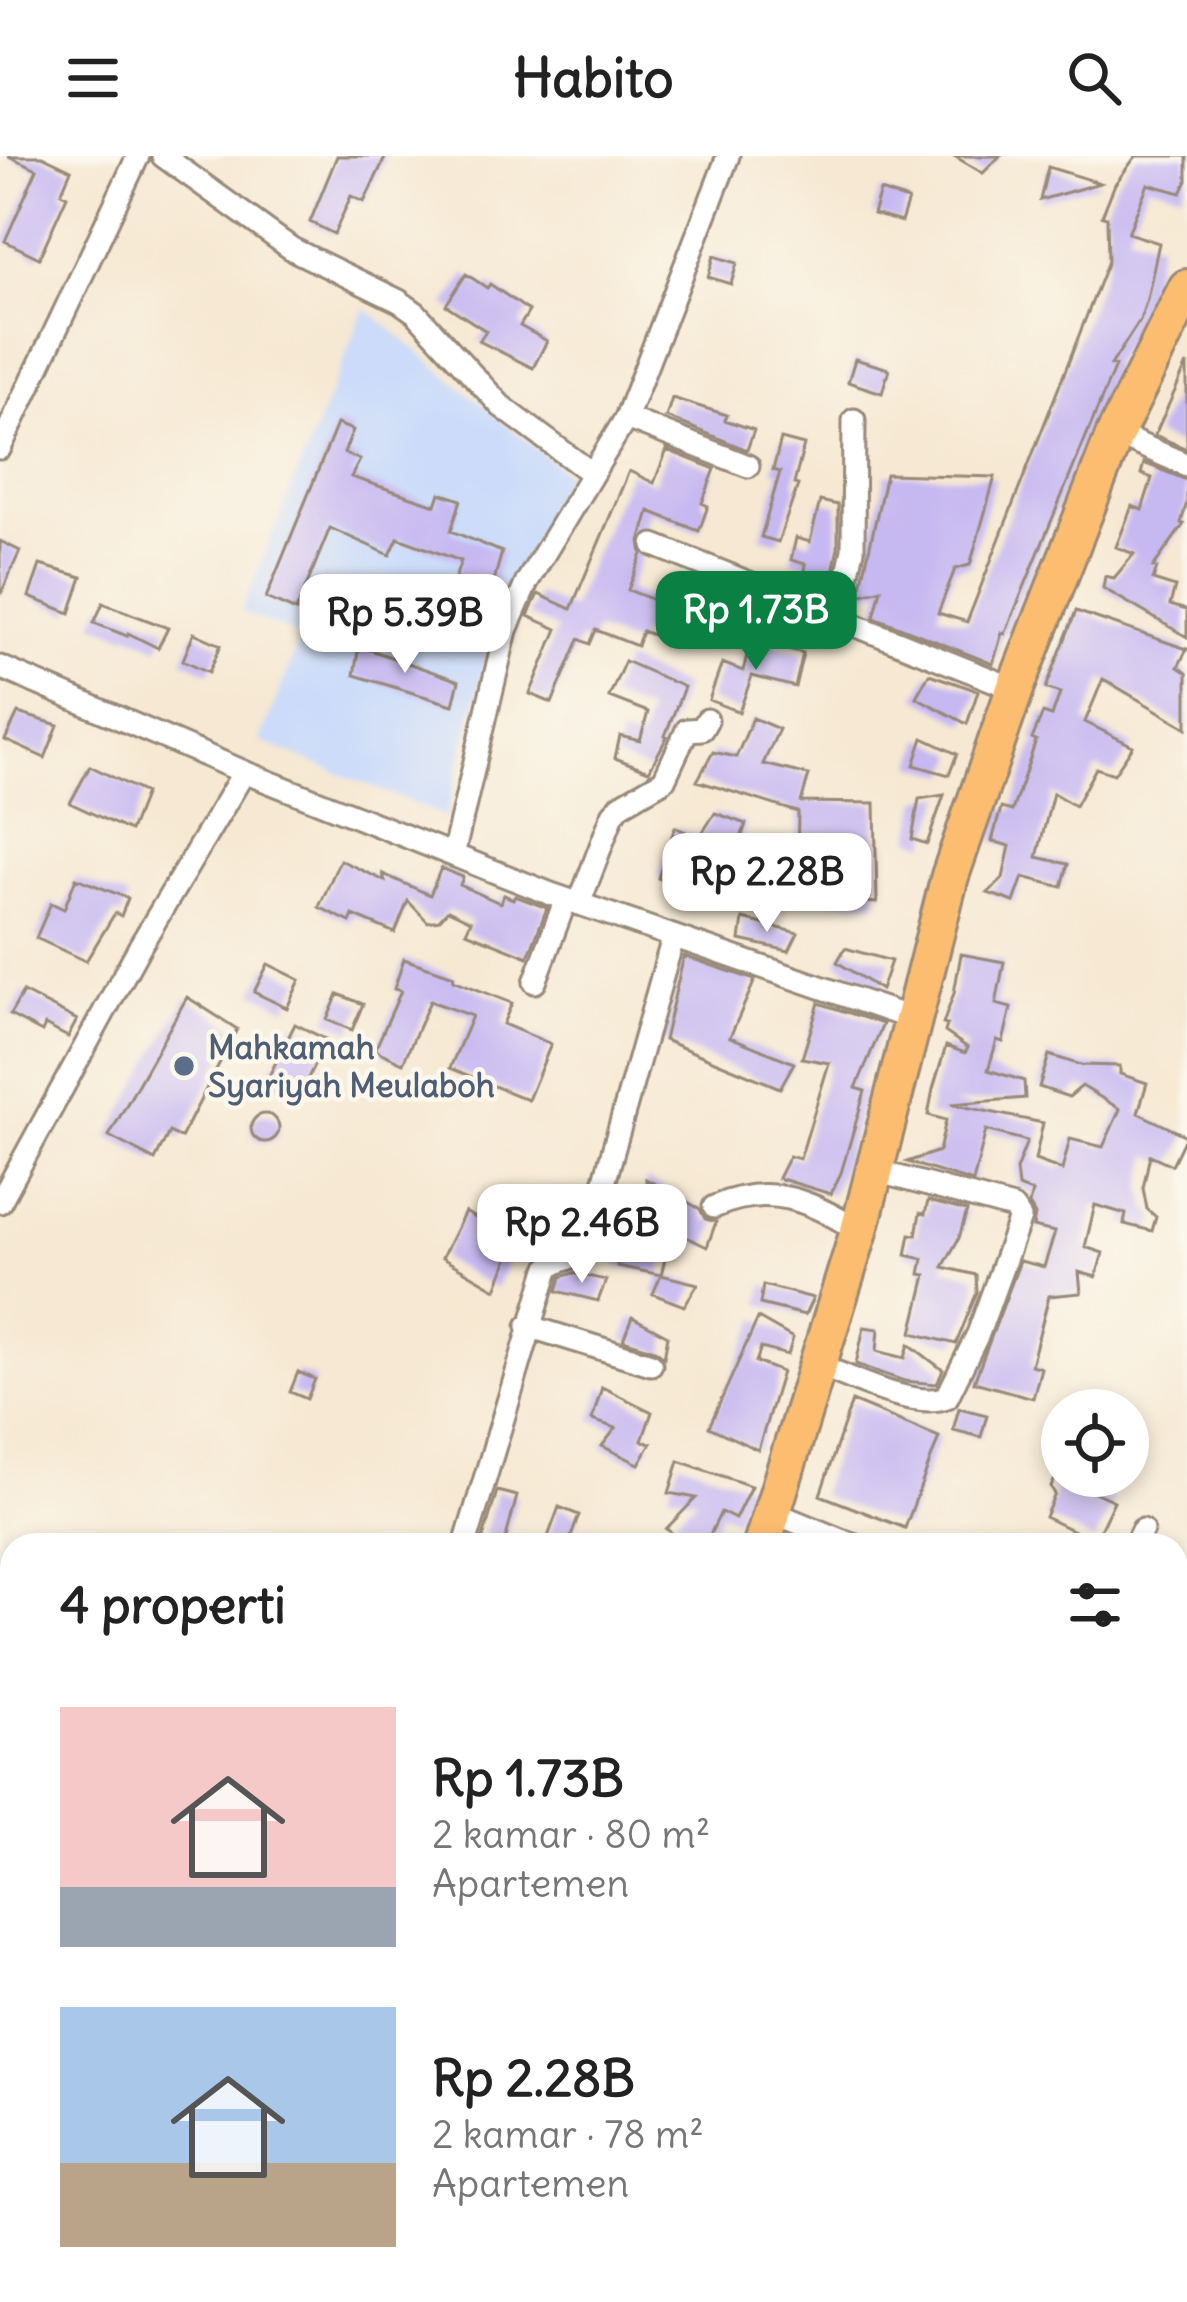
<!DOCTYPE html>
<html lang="id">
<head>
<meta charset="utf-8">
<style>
	body { margin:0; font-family:Delius,sans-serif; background:#f2f2f2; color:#222; height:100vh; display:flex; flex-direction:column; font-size:45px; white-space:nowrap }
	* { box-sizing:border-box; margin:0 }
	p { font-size:39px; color:#767676 }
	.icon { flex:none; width:66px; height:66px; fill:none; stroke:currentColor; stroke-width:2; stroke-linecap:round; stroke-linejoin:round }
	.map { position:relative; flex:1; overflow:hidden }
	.details { position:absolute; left:0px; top:1377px; width:1188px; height:771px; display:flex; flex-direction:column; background:#fff; border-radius:36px 36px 0 0; box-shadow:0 6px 18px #0003 }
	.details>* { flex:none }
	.tools { position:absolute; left:1041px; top:1233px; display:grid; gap:24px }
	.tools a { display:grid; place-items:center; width:108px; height:108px; border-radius:50%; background:#fff; box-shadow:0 6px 18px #0003; font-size:60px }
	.price { position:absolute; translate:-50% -102px; padding:0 27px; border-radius:24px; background:#fff; color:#222; font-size:39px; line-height:78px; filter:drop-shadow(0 3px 6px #0008) }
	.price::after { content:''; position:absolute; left:50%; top:72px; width:36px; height:27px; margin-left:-18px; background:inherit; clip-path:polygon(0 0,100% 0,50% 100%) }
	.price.selected { background:#0b8043; color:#fff }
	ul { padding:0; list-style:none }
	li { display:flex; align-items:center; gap:36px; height:300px; padding:0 60px }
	li span { display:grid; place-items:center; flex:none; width:336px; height:240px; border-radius:0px; color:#555 }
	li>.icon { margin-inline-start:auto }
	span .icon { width:144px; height:144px; fill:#fffc; stroke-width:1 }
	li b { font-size:51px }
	h2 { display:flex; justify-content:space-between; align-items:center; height:144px; padding:0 60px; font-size:51px }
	header { display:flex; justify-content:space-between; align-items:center; height:156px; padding:0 60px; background:#fff; font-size:54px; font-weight:700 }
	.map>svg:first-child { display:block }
	.built { fill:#cbdbf9 }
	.building { fill:#c6b8f1 }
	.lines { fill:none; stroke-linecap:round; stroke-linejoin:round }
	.street-casing { stroke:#988978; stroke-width:27 }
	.highway-casing { stroke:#988978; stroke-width:42 }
	.street { stroke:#fff; stroke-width:21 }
	.highway { stroke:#fcbd6f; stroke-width:36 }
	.service-dot { fill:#5c6f8a; stroke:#fbf7ec; stroke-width:4.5 }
	.labels { text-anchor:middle; stroke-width:9; stroke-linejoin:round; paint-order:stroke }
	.service-label { font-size:33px; font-weight:bold; fill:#4e5e75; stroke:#fbf7ec; text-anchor:start }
</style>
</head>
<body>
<header><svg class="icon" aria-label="menu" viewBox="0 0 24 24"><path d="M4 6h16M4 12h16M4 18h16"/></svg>Habito<svg class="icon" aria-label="search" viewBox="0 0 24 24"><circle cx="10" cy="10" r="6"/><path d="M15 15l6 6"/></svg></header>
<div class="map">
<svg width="1187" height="2146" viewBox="0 0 1187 2146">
	<rect width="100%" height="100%" fill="#fbf7ec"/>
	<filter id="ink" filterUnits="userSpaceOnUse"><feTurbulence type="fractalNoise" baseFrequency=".00833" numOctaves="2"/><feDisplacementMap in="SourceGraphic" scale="24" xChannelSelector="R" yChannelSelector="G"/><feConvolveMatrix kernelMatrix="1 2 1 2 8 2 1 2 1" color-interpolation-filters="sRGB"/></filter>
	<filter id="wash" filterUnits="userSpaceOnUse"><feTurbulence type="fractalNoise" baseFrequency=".004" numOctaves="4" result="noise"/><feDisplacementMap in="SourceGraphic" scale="48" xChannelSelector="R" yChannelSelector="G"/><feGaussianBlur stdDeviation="2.7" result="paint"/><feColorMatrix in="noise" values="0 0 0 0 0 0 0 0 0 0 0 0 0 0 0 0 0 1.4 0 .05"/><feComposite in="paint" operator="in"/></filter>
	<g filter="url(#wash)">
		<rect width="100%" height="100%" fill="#f6e8d2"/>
		<!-- built -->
		<path class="built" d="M365,152L567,318L499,452L446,661L260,585L301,480L241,456Z"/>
		<g id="blocks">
			<!-- building -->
			<path class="building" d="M8,0H42L71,14L61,37L67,40L39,102L5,85L37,13Z
				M337,0H386L364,46L351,40L334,78L310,66Z
				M954,0H1000L983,17Z
				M1136,0H1187V25L1181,37L1148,28L1128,77L1159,87L1147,143L1140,164L1111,209L1115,210L1005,478L1002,477L993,508L874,461L881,433L859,439L886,318L995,321L970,409L955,413L938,457L967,466L1108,105L1107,61L1102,60L1115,28Z
				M1048,11L1100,27L1040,44Z
				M880,35L908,44L901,66L873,58Z
				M714,100L737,107L731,128L708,121Z
				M466,118L487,132L490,128L529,155L520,170L547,185L533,212L479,185L486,175L446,149Z
				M855,203L889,213L882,237L848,226Z
				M1187,208V293L1155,279Z
				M672,242L727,259L725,264L754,274L747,294L666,261Z
				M337,268L353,274L344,297L360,304L351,321L436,349L440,337L461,344L451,375L502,396L488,446L451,434L461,405L398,382L390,399L330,372L296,455L266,442Z
				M781,283L804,289L794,328L798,329L778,386L761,381L780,316L773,314Z
				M667,294L715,313L702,347L708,350L699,375L649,355L640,385L642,398L628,434L695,460L684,490L642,475L637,490L596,474L590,488L579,483L552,547L530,538L557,473L528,460L538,438L571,453L629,315L654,327Z
				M1144,307L1187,324V346L1181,367L1184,368L1153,411L1157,412L1153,424L1175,431L1170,449L1187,454V481L1103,432L1105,420L1114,422L1134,398L1116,391L1132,350L1142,354L1152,322L1141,318Z
				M820,345L838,349V392L827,442L802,432L806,408L791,404L796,382L810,386Z
				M0,385L20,395L0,440Z
				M40,409L82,421L70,457L29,441Z
				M103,447L168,472L158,492L128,477L127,480L94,467Z
				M1076,455L1187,493L1178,511L1187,517V572L1103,523L1085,566L1133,590L1114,618L1096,612L1075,650L1053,637L1037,701L1068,708L1062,731L1023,721L1014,746L988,737L1003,722L1010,690L992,685L1001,652L1012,655L1036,585L1032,583L1043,557L1052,560L1060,537L1046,532Z
				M194,477L221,489L209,516L183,504Z
				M751,483L803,497L795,531L752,520L739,556L709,544L722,507L743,515Z
				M359,490L459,525L453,549L354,519Z
				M625,505L684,531L665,580L667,581L649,615L615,602L620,580L640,585L648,556L609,541Z
				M929,518L978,535L967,568L916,541Z
				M18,557L58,569L45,602L5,584Z
				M753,562L779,573L763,608L809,619L801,646L875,647L877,747L746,740L752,703L797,708L798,656L697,625L713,596L736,601Z
				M923,582L957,598L949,619L914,609Z
				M90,610L145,637L130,675L70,647Z
				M944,639L927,688L912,683L919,643Z
				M715,657L746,668L721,738L701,737L658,722L675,671L699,682Z
				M340,704L385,725L383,718L430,739L441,712L463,721L460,729L500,747L504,739L513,743L515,740L547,752L528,801L466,776L471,765L448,754L439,764L428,766L408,745L395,777L353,759L350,766L319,751Z
				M76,722L128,742L121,760L115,757L86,805L36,782L51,747L64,753Z
				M743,763L798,777L789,795L740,784Z
				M845,792L891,805L881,834L837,806Z
				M961,798L1004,806L996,848L1011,852L1003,886L997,884L988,914L1024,925L1025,942L951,948L1043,967L1035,1004L1062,1014L1070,983L1103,991L1120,953L1082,930L1069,941L1039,931L1049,899L1081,909L1120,910V918L1147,927L1138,957L1186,980L1172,1009L1150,999L1143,1032L1147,1053L1156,1061L1152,1075L1124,1068L1126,1058L1095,1049L1085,1091L1103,1097L1096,1121L1079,1116L1081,1137L1049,1140L1031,1209L1041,1212L1033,1242L974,1226L1020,1105L1044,1111L1055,1076L1033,1071L1035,1059L1029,1049L1032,1036L1018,1031L1016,1014L1027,985L986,974L973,1026L907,1006L939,995L946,964L928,959L933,933L946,890L965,897L968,892L945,876L947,869L943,868L954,837Z
				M684,800L755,824L730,881L794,907L780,932L664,884Z
				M404,803L454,820L453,824L512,847L503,868L551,888L528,944L450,912L472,860L430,845L403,907L375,894L401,835L394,833Z
				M268,808L300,824L287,852L254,836Z
				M23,836L77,864L68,881L45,869L42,876L10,859Z
				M338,838L363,848L352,874L327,864Z
				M187,841L237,873L181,982L169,976L155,1004L109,980Z
				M819,847L883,868L856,932L865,935L841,1017L831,1038L778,1022L789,1000L800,1003L829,907L802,902Z
				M295,868L327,884L299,940L267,924Z
				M251 972a14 14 0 1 1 28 0a14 14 0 1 1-28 0Z
				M646,1023L700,1053L705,1063L716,1066L707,1091L672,1074L661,1119L617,1110L623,1072L646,1077Z
				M928,1045L967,1055L959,1082L943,1111L976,1119L977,1136L956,1188L912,1177L926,1119L920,1118L923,1103L906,1099L910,1078L916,1079L920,1057L925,1058Z
				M465,1056L515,1085L496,1133L442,1102Z
				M573,1117L606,1124L598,1145L557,1135L561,1121Z
				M661,1119L698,1128L684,1150L653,1138Z
				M763,1129L813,1142L805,1159L760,1148Z
				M632,1161L668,1180L664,1201L655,1194L623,1184Z
				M758,1162L793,1182L788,1199L761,1192L756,1206L782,1216L758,1294L709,1271Z
				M864,1171L879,1173L877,1195L905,1202L909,1188L943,1214L937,1228L904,1225L856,1208Z
				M298,1216L315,1223L307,1243L290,1236Z
				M602,1231L652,1256L642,1285L651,1287L639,1308L602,1290L616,1272L592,1264Z
				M852,1245L939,1281L905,1372L820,1339Z
				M959,1252L987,1259L981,1281L953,1274Z
				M679,1305L751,1330L735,1363L721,1356L705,1389H690L666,1373L696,1342L669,1337Z
				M1057,1319L1114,1345L1095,1385L1045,1361L1055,1338L1051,1331Z
				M497,1335L517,1340L504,1389H481Z
				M559,1351L579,1359L568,1389L548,1381Z"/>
		</g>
	</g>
	<g filter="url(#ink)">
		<use href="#blocks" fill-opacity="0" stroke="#988978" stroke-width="3"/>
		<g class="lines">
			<!-- street casing -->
			<g class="street-casing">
				<path id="street" d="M163,0L292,93L399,145L416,157L501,250L590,316
					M626,262L748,310
					M1115,278L1187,309
					M0,292L138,0
					M654,389L1015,533
					M837,465L853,394L854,264
					M0,511L244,616L551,738L913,863
					M453,699L506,474L527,426L626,262L728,0
					M579,748L613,658L621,649L664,624L687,574L702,573L707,564
					M535,826L566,743
					M0,1046L140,790L244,616
					M714,1051C770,1026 811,1045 859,1075
					M528,1170L651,1208
					M818,1209C851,1221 914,1254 947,1241L978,1178L1020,1062L1013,1052L876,1015
					M772,1356L853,1389
					M465,1389L548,1113C562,1098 576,1109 588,1084L673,782
					M1135,1389L1142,1374
					M303,2136L331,2146
					M72,2146L75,2136
					M851,2146L856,2136"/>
			</g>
			<!-- highway casing -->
			<g class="highway-casing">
				<path id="highway" d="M762,1389L859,1075L950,720L1015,533L1115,278L1187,132
					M459,2146L463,2136"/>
			</g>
			<!-- street -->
			<use href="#street" class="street"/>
			<!-- highway -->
			<use href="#highway" class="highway"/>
		</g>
	</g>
	<!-- markers -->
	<circle class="service-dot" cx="184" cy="910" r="12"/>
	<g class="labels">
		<!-- service labels -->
		<g class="service-label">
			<text x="208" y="903">Mahkamah<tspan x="208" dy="38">Syariyah Meulaboh</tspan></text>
		</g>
	</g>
</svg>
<div class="tools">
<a><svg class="icon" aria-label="locate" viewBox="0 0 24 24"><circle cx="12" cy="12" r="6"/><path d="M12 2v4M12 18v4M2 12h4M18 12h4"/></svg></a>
</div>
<b class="price selected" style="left:756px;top:517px">Rp 1.73B</b>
<b class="price" style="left:405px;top:520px">Rp 5.39B</b>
<b class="price" style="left:767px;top:779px">Rp 2.28B</b>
<b class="price" style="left:582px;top:1130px">Rp 2.46B</b>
<section class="details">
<h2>4 properti<svg class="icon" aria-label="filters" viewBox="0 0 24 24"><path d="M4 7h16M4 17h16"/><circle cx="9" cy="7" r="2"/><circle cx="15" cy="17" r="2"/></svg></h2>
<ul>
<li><span style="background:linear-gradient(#f6c9c9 75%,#9aa5b1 0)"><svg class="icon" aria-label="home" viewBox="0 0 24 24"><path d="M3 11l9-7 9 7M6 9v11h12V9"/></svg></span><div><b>Rp 1.73B</b><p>2 kamar · 80 m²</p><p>Apartemen</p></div></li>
<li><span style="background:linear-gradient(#a9c7e8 65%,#b9a48a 0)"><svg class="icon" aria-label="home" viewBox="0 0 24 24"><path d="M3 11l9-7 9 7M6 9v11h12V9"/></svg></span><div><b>Rp 2.28B</b><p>2 kamar · 78 m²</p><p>Apartemen</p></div></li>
</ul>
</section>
</div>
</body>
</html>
